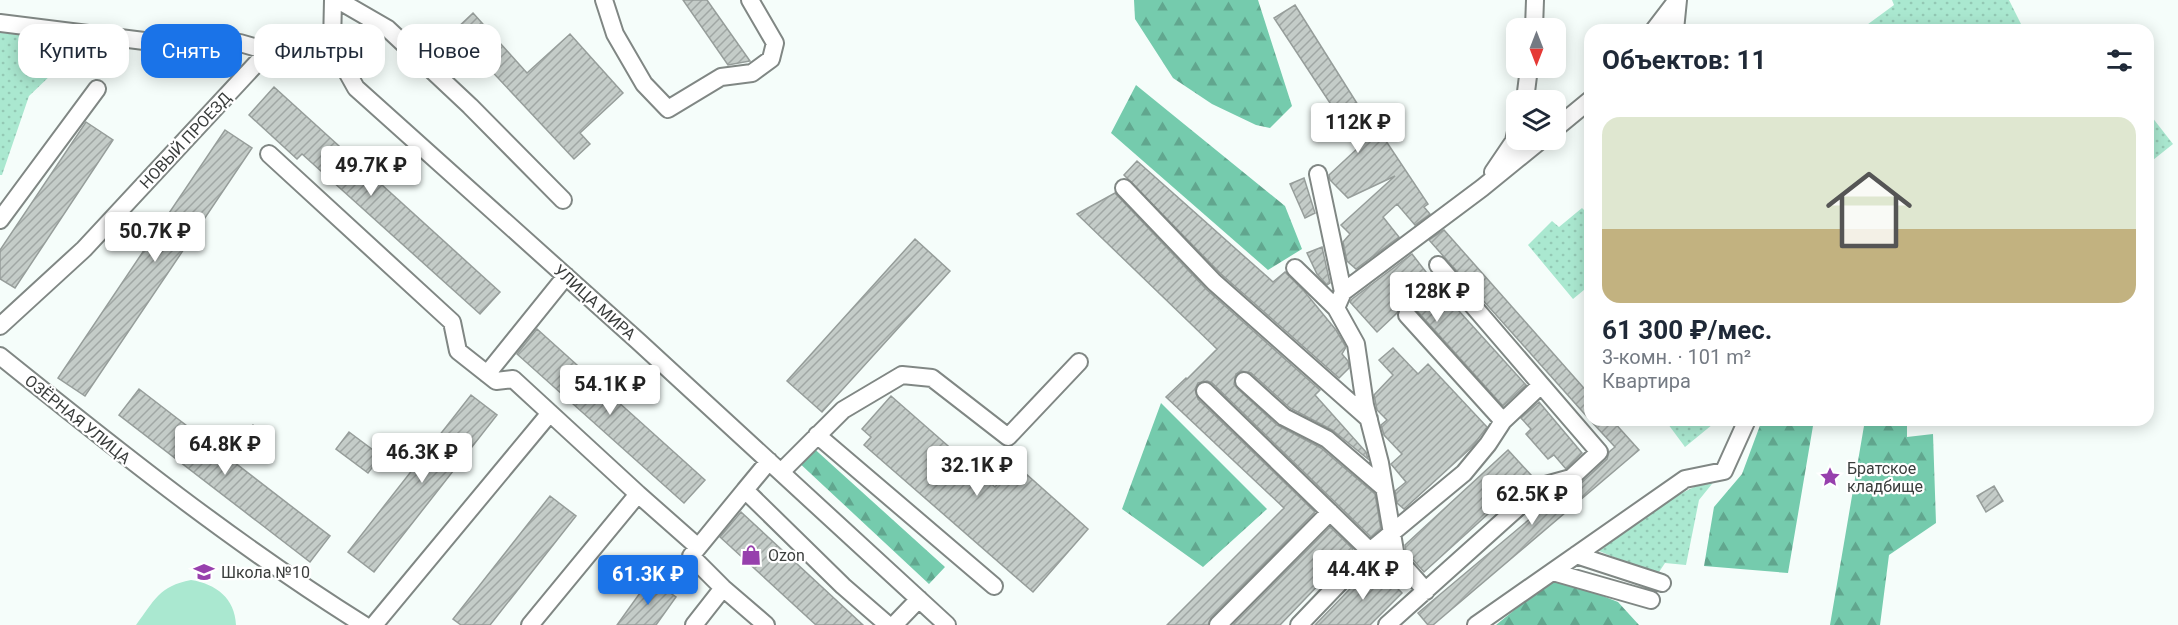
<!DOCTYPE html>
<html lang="ru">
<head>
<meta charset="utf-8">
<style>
	body { margin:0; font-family:Roboto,sans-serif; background:#f2f2f3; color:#1f2937; height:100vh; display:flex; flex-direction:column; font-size:22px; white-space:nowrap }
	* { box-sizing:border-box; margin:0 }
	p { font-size:20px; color:#747a83 }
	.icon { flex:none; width:33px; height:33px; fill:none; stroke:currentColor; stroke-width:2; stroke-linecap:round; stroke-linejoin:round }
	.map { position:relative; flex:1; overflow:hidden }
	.drawer { position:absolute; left:1584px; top:24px; width:570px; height:402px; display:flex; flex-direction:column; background:#fff; border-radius:18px; box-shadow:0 3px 15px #0003 }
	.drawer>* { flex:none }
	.hud { position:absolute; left:18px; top:24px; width:570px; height:54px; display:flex; gap:12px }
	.needle { width:39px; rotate:180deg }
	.buttons { position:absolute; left:1506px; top:18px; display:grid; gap:12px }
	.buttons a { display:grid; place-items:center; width:60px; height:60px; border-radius:12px; background:#fff; box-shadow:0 3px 15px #0003; font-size:30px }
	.price { position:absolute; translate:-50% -51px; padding:0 14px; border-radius:6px; background:#fff; color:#222; font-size:20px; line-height:39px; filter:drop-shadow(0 2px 3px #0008) }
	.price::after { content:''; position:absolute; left:50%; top:36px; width:18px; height:14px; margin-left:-9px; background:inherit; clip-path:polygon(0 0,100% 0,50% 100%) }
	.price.current { background:#1a73e8; color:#fff }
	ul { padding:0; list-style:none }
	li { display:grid; align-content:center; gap:12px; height:318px; padding:0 18px }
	li span { display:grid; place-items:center; height:186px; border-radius:18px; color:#555 }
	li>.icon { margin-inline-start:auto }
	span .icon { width:108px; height:108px; fill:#fffc; stroke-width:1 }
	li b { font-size:26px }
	h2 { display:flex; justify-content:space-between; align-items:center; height:72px; padding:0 18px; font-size:26px }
	.chip { padding:0 21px; border-radius:18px; background:#fff; box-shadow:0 3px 15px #0003; font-size:21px; line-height:54px }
	.chip.current { background:#1a73e8; color:#fff }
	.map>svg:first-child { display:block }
	.grass { fill:url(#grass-dots) }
	.forest { fill:url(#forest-firs) }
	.pitch { fill:#aae8d0 }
	.building { fill:url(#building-hatch); stroke:#969d9a; stroke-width:1.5 }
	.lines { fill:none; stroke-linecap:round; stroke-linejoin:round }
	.minor-casing { stroke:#808784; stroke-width:20 }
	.minor { stroke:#fff; stroke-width:16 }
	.labels { text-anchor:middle; stroke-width:4.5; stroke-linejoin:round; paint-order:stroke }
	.street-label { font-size:16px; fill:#3a3d3c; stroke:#fff }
	.poi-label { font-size:16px; fill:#3a3d3c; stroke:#fff; text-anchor:start }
</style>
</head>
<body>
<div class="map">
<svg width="2178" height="625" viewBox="0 0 2178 625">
	<defs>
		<pattern id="grass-dots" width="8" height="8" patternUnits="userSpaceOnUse" patternTransform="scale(1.5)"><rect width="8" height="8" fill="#aae8d0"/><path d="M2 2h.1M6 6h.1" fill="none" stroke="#93c8b4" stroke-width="1.8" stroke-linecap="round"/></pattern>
		<pattern id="forest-firs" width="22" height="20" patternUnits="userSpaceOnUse" patternTransform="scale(1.5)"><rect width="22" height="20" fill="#75cbad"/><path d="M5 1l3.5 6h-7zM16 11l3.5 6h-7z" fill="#61a68e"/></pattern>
		<pattern id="building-hatch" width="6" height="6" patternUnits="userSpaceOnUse" patternTransform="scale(1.5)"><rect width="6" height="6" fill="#c4ccc8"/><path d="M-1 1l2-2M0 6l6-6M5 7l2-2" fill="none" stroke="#a0a7a4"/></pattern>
	</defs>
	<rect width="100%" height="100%" fill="#f5fdfa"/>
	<!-- grass -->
	<path class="grass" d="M1892,0H2009L2024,30H1860L1894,5Z
		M0,29L27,32L53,73L29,96L2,175H0Z
		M2148,112L2173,144L2148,164Z
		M1582,208L1590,216V285L1573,299L1528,245L1552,221L1559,227Z
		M1665,420H1718L1685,447Z
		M1720,474L1699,500L1686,565L1665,563L1657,575L1599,551L1672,498Z"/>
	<!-- forest -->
	<path class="forest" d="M1134,0H1258L1292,106L1270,128L1256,125L1212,104L1173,78L1135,19Z
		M1136,85L1285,206L1302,249L1268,270L1111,133Z
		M1161,403L1267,509L1203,567L1122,509Z
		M1762,420H1814L1788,573L1704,566L1714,507L1742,474Z
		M1865,420H1907V437L1933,434L1936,523L1889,555L1880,625H1830Z
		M809,444L945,567L929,584L795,459Z
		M1555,577L1618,602L1639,625H1496Z"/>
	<!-- pitch -->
	<path class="pitch" d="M191,580C216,584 235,598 236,625H136C154,601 159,586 191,580Z"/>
	<!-- building -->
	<path class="building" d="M683,0H707L750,61L728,65Z
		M1295,5L1375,132L1378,129L1428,204L1424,207L1430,214L1415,225L1397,204L1383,217L1399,237L1356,269L1347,261L1343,242L1350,234L1341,225L1395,176L1348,198L1330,180L1329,175L1359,147L1274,18Z
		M473,13L527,73L570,34L623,93L580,133L590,144L574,159L454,31Z
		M274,87L500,292L480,314L302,154L297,159L249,115Z
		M86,122L113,140L15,288L0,279V250Z
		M225,130L252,148L85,396L58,378Z
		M1137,161L1273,282L1285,272L1304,291L1336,330L1346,347L1342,354L1348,361L1349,368L1339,378L1221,274L1124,175Z
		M1304,178L1315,213L1305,218L1290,184Z
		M1115,193L1206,289L1320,390L1315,395L1366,452L1368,459L1332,430L1290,408L1251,373L1241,371L1236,374L1234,384L1237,388L1277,425L1321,448L1375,494L1381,529L1371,537L1212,383L1207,381L1198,383L1195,389L1198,399L1315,512L1211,618L1208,625H1167L1284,508L1166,397L1186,378L1187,379L1217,349L1077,214Z
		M1444,230L1590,395V420L1429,240Z
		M915,239L950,271L822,412L787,381Z
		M1322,247L1330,283L1327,285L1317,274L1307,253Z
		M1412,254L1440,290L1526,385L1503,406L1409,302L1400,307L1397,313L1377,332L1350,302L1352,299Z
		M537,329L705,480L684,503L517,354Z
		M1393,348L1418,374L1428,364L1487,427L1472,447L1404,509L1397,503L1395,491L1406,482L1391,464L1402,454L1384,435L1381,425L1387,420L1377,410L1374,395L1393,375L1379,360Z
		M139,389L330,536L310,562L119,415Z
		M471,395L497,415L374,572L348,552Z
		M891,396L995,487L1015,464L1088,529L1033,592L864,445L871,437L862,429Z
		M1539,402L1582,453L1566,469L1554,455L1548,459L1526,434L1531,429L1521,418Z
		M1590,420H1612L1639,450L1433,625H1428L1418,613L1563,491L1578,486L1607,459L1609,452L1615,447Z
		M253,425L273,441L264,452L244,436Z
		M349,432L381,456L368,473L336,449Z
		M1508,450L1531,475L1424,572L1406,552L1405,545Z
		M1994,486L2003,501L1986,512L1977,496Z
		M550,496L576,516L490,625H461L453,619Z
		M741,512L863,625H816L720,537Z
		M1330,527L1353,549L1280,625H1233Z
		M1374,564L1402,593L1370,625H1315Z
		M650,579L676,597L656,625H617Z"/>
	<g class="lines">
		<!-- minor casing -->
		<g class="minor-casing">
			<path id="minor" d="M338,0L388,29L470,106L563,200
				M604,0L615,34L644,84L668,109L721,77L752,73L771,59L775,43L750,0
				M0,23L184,46L240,43L268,51
				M1534,28L1535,0
				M1654,30L1677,0
				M1675,30L1678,0
				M332,45L356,88L638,341L947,625
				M332,45L333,0
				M1525,100L1529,68
				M1556,128L1590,100
				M269,154L452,322L458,351L496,381L513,379L550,413
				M1493,172L1514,141L1516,132
				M1318,174L1343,292
				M1124,188L1214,282L1369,419
				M0,220L97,89
				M1295,268L1336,308
				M1407,315L1503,421
				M0,326L84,249L268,51L290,37L332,45
				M0,356C118,451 236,545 364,625
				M487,374L566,276
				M1244,381L1284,417L1327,439L1384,488
				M1205,391L1370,551L1396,557L1426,591
				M817,435L994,586
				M769,461L745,490L843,586L888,625
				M781,472L843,410L902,375L932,378L1008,437L1079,362
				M745,490L691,556L723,588L766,625
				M1576,555L1662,583
				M1396,557L1380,463L1365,405L1356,344L1336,308L1343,292L1482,188L1541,140
				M1553,572L1651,600
				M374,625L550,413L638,494
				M530,625L638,494L698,547
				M694,625L723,588
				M894,625L919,599
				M1218,625L1330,512
				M1299,625L1370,551L1464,473L1488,444L1503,421L1541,385
				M1387,625L1542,486L1571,478L1599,452L1438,265
				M1476,625L1685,479L1724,471L1747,420"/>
		</g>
		<!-- minor -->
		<use href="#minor" class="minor"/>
	</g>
	<!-- icons -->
	<defs>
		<g id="sight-bare" transform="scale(1.62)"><path d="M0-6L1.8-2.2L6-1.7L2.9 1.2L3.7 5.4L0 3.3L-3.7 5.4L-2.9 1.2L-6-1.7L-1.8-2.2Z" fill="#9740ad" stroke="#fff" stroke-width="2.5" paint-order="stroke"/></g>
		<g id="shop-bare" transform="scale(1.62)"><path d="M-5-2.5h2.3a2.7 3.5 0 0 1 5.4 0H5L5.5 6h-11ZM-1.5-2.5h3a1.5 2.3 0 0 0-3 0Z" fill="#9740ad" stroke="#fff" stroke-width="2.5" paint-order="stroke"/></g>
		<g id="school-bare" transform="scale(1.62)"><path d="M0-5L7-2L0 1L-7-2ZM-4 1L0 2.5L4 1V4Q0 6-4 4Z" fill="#9740ad" stroke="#fff" stroke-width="2.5" paint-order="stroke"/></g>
	</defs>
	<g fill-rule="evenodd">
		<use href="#sight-bare" x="1830" y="477"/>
		<use href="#shop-bare" x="751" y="555"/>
		<use href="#school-bare" x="204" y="572"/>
	</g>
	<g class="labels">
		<!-- street labels -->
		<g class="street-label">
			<text transform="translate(185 140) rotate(-47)" y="6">НОВЫЙ ПРОЕЗД</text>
			<text transform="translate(595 302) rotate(42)" y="6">УЛИЦА МИРА</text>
			<text transform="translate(78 419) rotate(39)" y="6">ОЗЁРНАЯ УЛИЦА</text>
		</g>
		<!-- poi labels -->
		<g class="poi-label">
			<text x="1847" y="474">Братское<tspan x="1847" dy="18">кладбище</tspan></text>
			<text x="768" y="561">Ozon</text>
			<text x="221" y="578">Школа №10</text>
		</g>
	</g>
</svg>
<div class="buttons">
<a><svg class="needle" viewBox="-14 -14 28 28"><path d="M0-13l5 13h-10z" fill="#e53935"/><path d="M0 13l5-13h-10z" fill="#747a83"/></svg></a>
<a><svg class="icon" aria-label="layers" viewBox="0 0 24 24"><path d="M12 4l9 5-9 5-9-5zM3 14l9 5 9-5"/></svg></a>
</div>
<b class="price" style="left:1358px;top:154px">112K ₽</b>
<b class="price" style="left:371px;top:197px">49.7K ₽</b>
<b class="price" style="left:155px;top:263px">50.7K ₽</b>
<b class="price" style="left:1437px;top:323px">128K ₽</b>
<b class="price" style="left:610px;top:416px">54.1K ₽</b>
<b class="price" style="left:225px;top:476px">64.8K ₽</b>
<b class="price" style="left:422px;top:484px">46.3K ₽</b>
<b class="price" style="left:977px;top:497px">32.1K ₽</b>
<b class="price" style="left:1532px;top:526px">62.5K ₽</b>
<b class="price" style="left:1363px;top:601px">44.4K ₽</b>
<b class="price current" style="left:648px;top:606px">61.3K ₽</b>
<div class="hud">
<a class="chip">Купить</a>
<a class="chip current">Снять</a>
<a class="chip">Фильтры</a>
<a class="chip">Новое</a>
</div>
<section class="drawer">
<h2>Объектов: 11<svg class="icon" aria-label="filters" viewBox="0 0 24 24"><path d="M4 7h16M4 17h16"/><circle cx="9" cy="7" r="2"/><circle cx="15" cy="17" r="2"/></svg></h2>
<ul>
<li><span style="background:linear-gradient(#dfe7d0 60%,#c2b280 0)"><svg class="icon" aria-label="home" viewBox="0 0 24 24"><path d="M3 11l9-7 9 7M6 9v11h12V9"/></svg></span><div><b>61 300 ₽/мес.</b><p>3-комн. · 101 m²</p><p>Квартира</p></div></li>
</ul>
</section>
</div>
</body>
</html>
